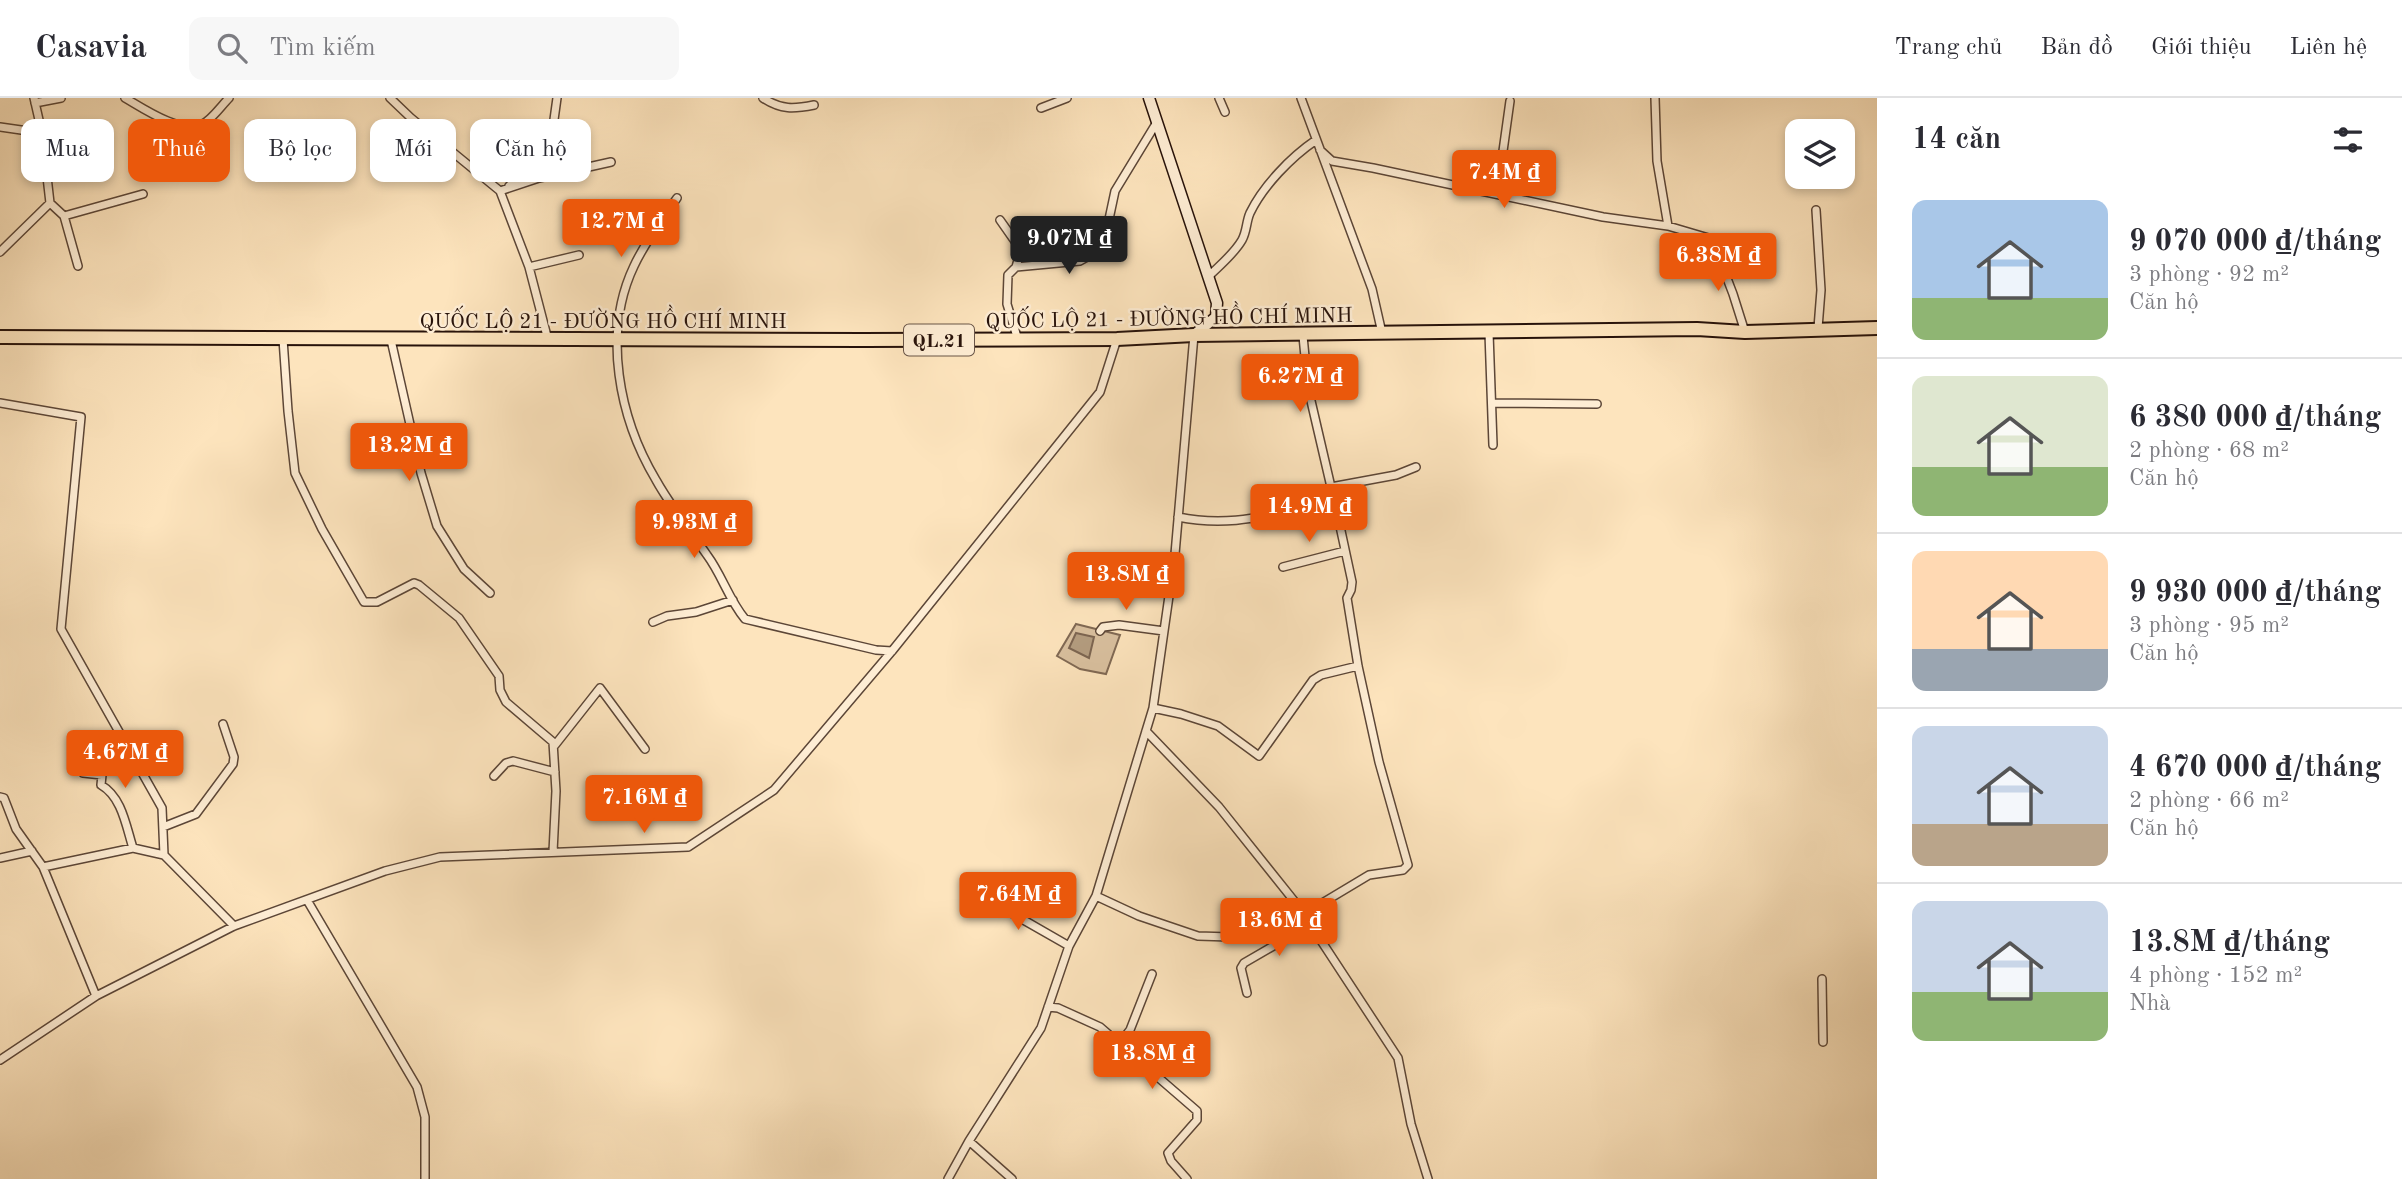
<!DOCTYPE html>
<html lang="vi">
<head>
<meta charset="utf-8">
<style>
	body { margin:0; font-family:"Old Standard TT",serif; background:#f7f7f7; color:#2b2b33; height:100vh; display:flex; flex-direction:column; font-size:26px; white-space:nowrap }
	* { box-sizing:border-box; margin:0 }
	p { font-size:23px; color:#7c7c81 }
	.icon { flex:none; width:38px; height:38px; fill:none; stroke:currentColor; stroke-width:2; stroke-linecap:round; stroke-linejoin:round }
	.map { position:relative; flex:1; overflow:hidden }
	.drawer { display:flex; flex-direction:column; background:#fff; width:525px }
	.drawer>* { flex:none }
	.hud { position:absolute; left:21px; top:21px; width:665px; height:63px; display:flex; gap:14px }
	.controls { position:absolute; left:1785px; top:21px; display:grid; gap:14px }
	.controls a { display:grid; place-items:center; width:70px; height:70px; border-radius:14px; background:#fff; box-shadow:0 4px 10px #0003; font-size:35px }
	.price { position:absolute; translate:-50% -60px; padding:0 16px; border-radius:7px; background:#ea580c; color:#fff; font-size:23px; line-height:46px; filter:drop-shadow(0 2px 4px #0008) }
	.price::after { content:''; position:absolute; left:50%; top:42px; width:21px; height:16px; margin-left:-10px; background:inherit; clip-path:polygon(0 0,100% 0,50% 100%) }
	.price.active { background:#222; color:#fff }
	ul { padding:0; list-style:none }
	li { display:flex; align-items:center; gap:21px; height:175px; padding:0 35px }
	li+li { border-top:2px solid #e1e1e2 }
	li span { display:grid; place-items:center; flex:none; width:196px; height:140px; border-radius:14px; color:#555 }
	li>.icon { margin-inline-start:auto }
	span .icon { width:84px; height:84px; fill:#fffc; stroke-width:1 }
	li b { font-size:30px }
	h2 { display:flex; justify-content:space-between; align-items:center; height:84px; padding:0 35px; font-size:30px }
	.tag { padding:0 24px; border-radius:14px; background:#fff; box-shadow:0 4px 10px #0003; font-size:24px; line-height:63px }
	.tag.active { background:#ea580c; color:#fff }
	header { display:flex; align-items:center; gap:42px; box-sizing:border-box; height:98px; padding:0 35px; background:#fff; border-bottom:2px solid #e1e1e2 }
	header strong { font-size:33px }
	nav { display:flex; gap:38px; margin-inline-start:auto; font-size:24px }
	.search { width:490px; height:63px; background:#f7f7f7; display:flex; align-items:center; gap:18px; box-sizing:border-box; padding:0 24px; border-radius:14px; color:#7c7c81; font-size:26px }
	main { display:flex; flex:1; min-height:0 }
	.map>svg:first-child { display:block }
	.green { fill:#d9c09f; stroke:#806954; stroke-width:2 }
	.water { fill:#b49d80; stroke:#7c6551; stroke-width:2 }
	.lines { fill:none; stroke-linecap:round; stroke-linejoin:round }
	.street-casing { stroke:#5c4637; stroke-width:10 }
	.secondary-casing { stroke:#27120a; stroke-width:13 }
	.highway-casing { stroke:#27120a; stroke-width:16 }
	.street { stroke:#feedd4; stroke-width:7 }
	.secondary { stroke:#feedd4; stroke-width:10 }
	.highway { stroke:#fde4bd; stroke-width:12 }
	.labels { text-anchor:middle; stroke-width:5; stroke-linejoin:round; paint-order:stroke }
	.shield { fill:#feedd4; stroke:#685447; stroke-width:2 }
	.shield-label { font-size:19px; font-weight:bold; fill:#27120a }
	.street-label { font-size:21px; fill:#27120a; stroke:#feedd4 }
</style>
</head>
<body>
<header>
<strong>Casavia</strong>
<div class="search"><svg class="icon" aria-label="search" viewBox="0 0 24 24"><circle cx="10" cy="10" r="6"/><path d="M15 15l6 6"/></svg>Tìm kiếm</div>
<nav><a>Trang chủ</a><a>Bản đồ</a><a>Giới thiệu</a><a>Liên hệ</a></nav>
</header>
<main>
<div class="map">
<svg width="1877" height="1081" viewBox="0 0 1877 1081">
	<rect width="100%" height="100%" fill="#fde4bd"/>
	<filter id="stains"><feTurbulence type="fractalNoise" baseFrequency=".00286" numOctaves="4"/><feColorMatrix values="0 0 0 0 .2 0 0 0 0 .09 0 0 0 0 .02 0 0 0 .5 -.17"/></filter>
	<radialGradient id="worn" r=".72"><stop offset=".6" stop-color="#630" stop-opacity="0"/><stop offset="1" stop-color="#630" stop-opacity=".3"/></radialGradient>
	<!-- green -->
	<path class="green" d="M1076,526L1120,537L1106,576L1080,571L1057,558Z"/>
	<!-- water -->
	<path class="water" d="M1076,535L1094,539L1089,560L1069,550Z"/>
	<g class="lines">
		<!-- street casing -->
		<g class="street-casing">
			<path id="street" d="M125,0C144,11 179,35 201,27C211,23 221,8 229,0
				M390,0L411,20L500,93L529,169L548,242
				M763,0C781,12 794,11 814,7
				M1219,0L1225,14
				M1301,0L1372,191L1382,235
				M1655,0L1657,63L1668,128
				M35,5L61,0
				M1041,10L1067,0
				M0,29L42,35
				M1320,52L1332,63L1373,70L1603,119L1668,128L1712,141L1733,196L1745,234
				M425,65L412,55L429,34
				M509,88L546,52L552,36L557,0
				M500,93L539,80L611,64
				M1497,96L1510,3
				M677,100C662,122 645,144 634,168C602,235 619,320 656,382C671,409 690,432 707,457C722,477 729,502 745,521L876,552L892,553
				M50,105L64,118L78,168
				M1816,112L1821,192L1818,230
				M64,118L143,96
				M1000,122L1021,152L1016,169L1008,177L1007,206L1018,242
				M0,154L50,105L42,35L34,0
				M529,169L579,157
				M1016,169L1080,163L1098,153L1105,140L1115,93L1157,24
				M1209,178C1220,167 1234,156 1242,142C1247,133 1246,124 1250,115C1263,88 1291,59 1316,42
				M1489,235L1493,347
				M1303,238L1308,290L1331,389
				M283,241L288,313L295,375L322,431L364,504H377L414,485L419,487L459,520L499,578L500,592L506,604L553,644L556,693L553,754
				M391,242L421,375L437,428L464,471L490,495
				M0,305L81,319L61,531L162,710L164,757
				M1492,305L1597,306
				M1178,419C1237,431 1278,413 1335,405L1331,389L1396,377L1416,369
				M1283,469L1345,453
				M653,524L667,518L696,514L733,502
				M1100,533L1103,529L1119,527L1164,533
				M1153,610L1181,616L1218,628L1259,658L1313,582L1321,577L1358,568
				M1146,633L1219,709L1299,809L1398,960L1411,1026L1428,1081
				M555,647L600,590L645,651
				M83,675L102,677L101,687C122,699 126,728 133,750
				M494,678L506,665L513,663L555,674
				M0,699L4,700L16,731L43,769L133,750L164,757L234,828
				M163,729L196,716L233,666L234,659L223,626
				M0,760L32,753
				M43,769L96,898
				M980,797L1069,848
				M1096,798L1139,818L1198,838L1230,839
				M307,802L417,989L425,1019V1081
				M1304,816L1369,777L1403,772L1408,767L1379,664L1358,568L1347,500L1351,492L1352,484L1335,405
				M1822,881L1823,944
				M1247,895L1241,870L1244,865L1311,826
				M1048,909L1058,910L1100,929L1197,1013V1022L1168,1055L1171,1063L1187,1081
				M1120,945L1130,932L1152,876
				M0,962L96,898L234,828L385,773L440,759L688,749L774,692L892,553L1100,294L1117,241
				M969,1043L1012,1081
				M948,1081L969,1043L1041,930L1069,848L1096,798L1146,633L1153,610L1175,456L1194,237"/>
		</g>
		<!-- secondary casing -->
		<g class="secondary-casing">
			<path id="secondary" d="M1149,0L1217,205L1216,219L1194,237"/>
		</g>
		<!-- highway casing -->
		<g class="highway-casing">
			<path id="highway" d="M0,239L863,242L1117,241L1194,237L1697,231L1745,234L1877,230"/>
		</g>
		<!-- street -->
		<use href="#street" class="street"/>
		<!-- secondary -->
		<use href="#secondary" class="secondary"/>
		<!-- highway -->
		<use href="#highway" class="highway"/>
	</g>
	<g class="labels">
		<!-- shield labels -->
		<rect class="shield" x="904" y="226.5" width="70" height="31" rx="5"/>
		<g class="shield-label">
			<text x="939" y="249">QL.21</text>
		</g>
		<!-- street labels -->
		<g class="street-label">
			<text transform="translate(1169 220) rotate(-1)" y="7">QUỐC LỘ 21 - ĐƯỜNG HỒ CHÍ MINH</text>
			<text x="603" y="230">QUỐC LỘ 21 - ĐƯỜNG HỒ CHÍ MINH</text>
		</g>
	</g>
	<rect width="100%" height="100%" filter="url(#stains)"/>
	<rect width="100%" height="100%" fill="url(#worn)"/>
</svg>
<div class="controls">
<a><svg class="icon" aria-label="layers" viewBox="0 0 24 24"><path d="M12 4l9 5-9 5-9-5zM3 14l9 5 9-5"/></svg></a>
</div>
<b class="price" style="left:1504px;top:112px">7.4M ₫</b>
<b class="price" style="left:621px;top:161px">12.7M ₫</b>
<b class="price active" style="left:1069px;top:178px">9.07M ₫</b>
<b class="price" style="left:1718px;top:195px">6.38M ₫</b>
<b class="price" style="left:1300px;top:316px">6.27M ₫</b>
<b class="price" style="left:409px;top:385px">13.2M ₫</b>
<b class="price" style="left:1309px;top:446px">14.9M ₫</b>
<b class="price" style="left:694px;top:462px">9.93M ₫</b>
<b class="price" style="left:1126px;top:514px">13.8M ₫</b>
<b class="price" style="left:125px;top:692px">4.67M ₫</b>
<b class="price" style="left:644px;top:737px">7.16M ₫</b>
<b class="price" style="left:1018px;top:834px">7.64M ₫</b>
<b class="price" style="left:1279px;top:860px">13.6M ₫</b>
<b class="price" style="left:1152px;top:993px">13.8M ₫</b>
<div class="hud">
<a class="tag">Mua</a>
<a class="tag active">Thuê</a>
<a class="tag">Bộ lọc</a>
<a class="tag">Mới</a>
<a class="tag">Căn hộ</a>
</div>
</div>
<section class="drawer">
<h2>14 căn<svg class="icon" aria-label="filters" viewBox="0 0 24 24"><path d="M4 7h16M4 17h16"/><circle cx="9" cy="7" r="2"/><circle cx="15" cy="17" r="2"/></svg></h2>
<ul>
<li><span style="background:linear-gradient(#a9c7e8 70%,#8fb573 0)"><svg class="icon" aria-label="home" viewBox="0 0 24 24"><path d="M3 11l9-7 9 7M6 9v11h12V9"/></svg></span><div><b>9 070 000 ₫/tháng</b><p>3 phòng · 92 m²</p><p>Căn hộ</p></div></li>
<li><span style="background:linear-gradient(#dfe7d0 65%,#8fb573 0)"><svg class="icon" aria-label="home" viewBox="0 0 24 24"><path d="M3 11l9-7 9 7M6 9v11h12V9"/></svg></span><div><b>6 380 000 ₫/tháng</b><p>2 phòng · 68 m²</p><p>Căn hộ</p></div></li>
<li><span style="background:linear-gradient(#ffd9b3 70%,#9aa5b1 0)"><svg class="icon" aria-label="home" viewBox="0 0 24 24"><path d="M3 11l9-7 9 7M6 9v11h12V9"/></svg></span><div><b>9 930 000 ₫/tháng</b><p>3 phòng · 95 m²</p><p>Căn hộ</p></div></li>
<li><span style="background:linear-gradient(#c9d6e8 70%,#b9a48a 0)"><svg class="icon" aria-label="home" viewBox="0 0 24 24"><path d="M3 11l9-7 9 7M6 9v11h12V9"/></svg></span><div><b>4 670 000 ₫/tháng</b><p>2 phòng · 66 m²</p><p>Căn hộ</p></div></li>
<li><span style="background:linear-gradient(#c9d6e8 65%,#8fb573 0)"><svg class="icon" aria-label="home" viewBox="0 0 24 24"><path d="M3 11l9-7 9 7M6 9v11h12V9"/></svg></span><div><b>13.8M ₫/tháng</b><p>4 phòng · 152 m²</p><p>Nhà</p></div></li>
</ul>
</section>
</main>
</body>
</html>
